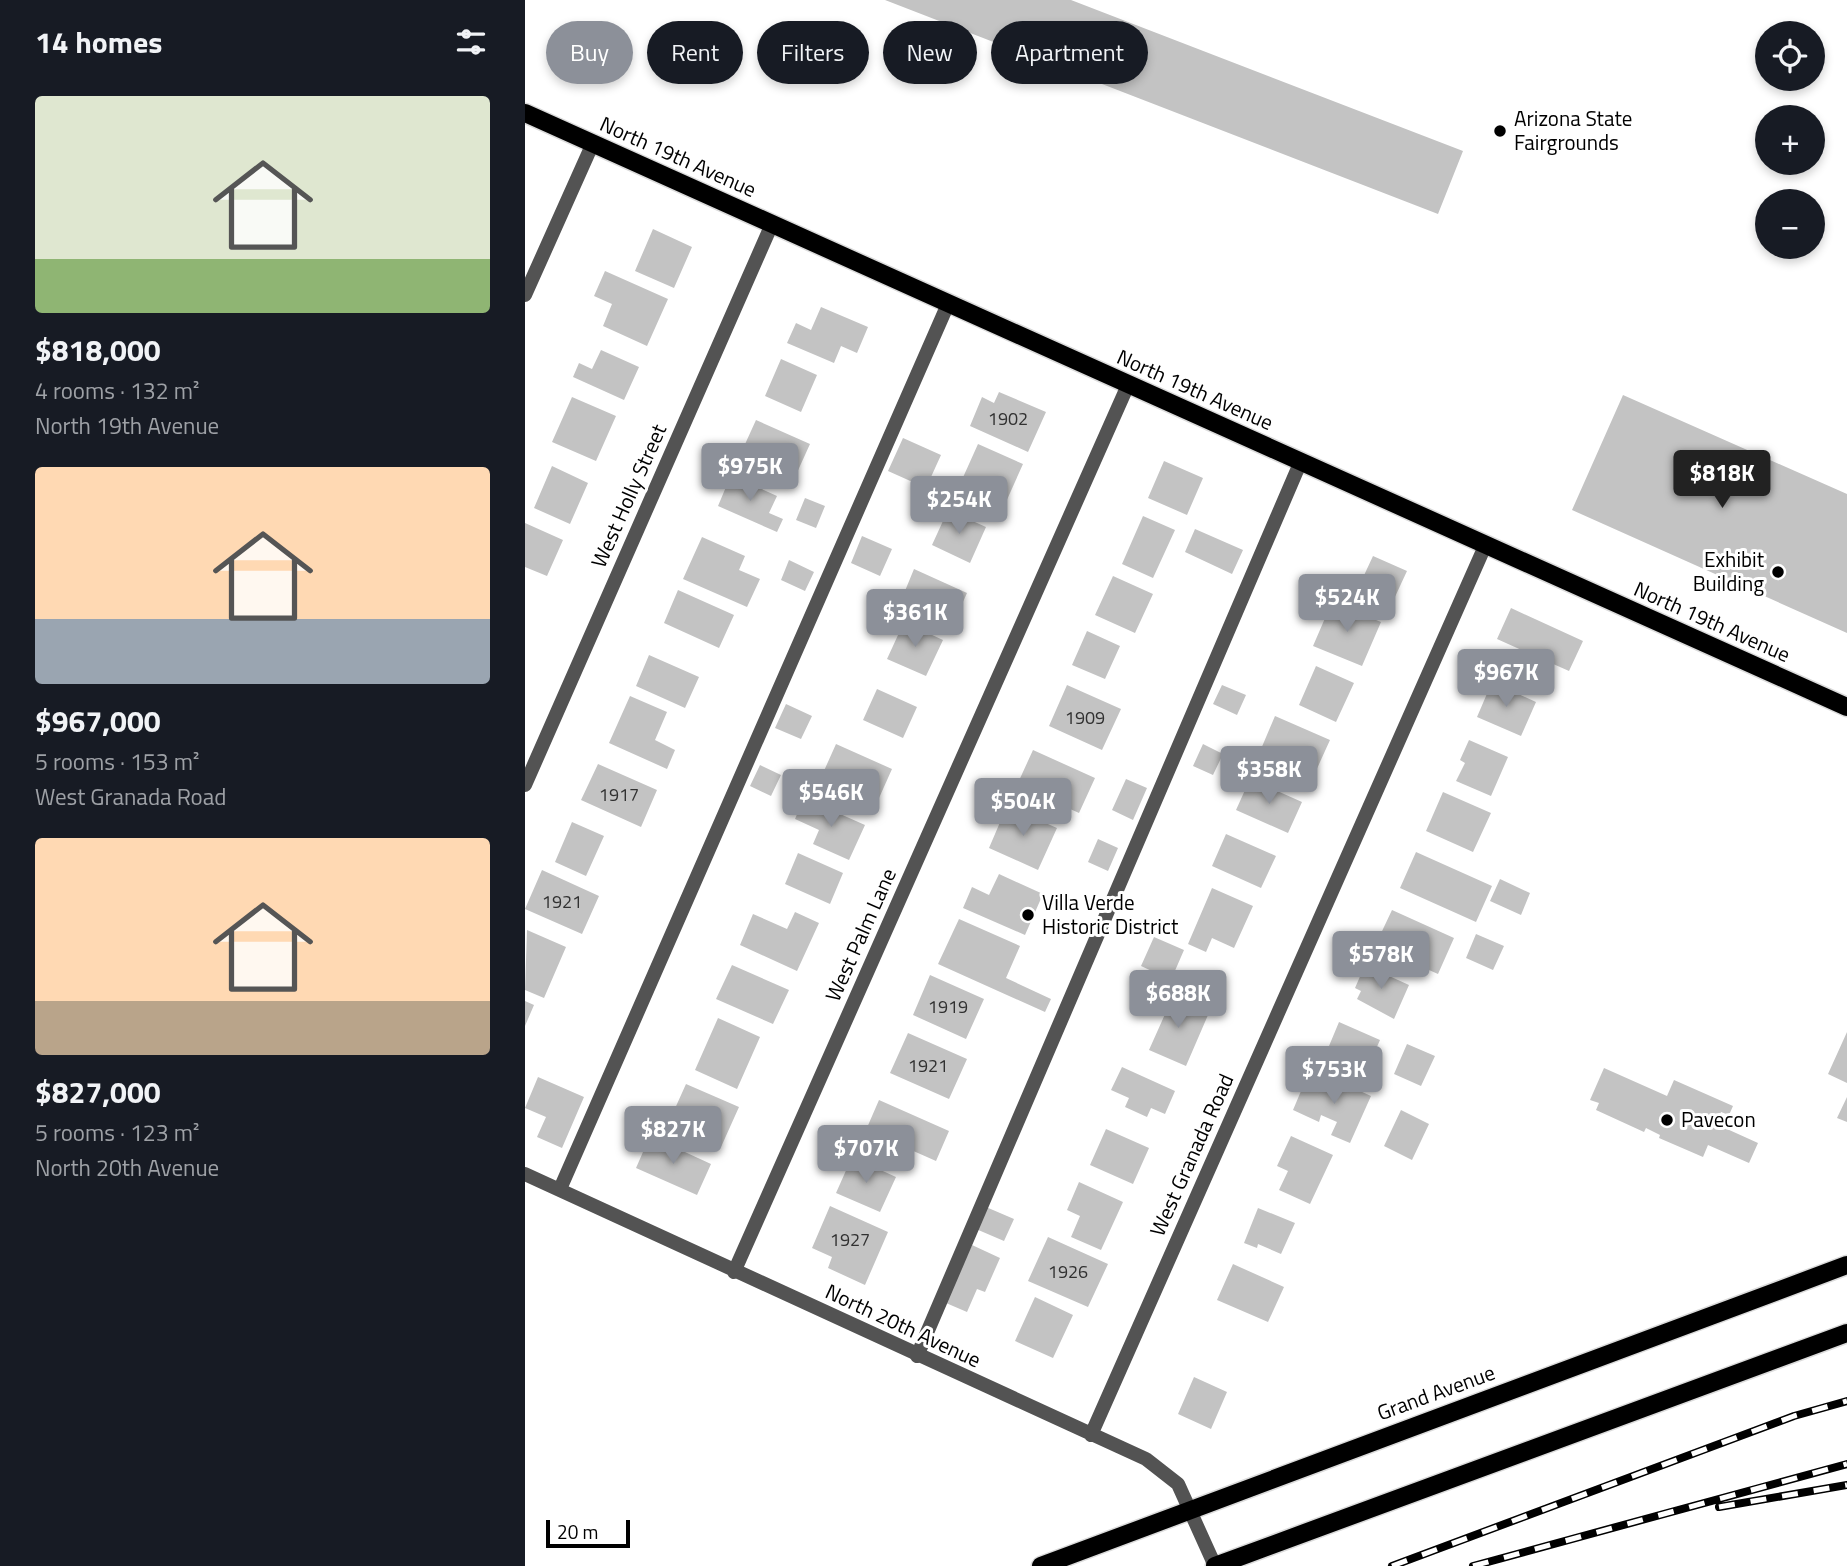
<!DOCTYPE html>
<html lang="en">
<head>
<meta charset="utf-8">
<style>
	body { margin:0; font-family:"Titillium Web",sans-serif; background:#20242c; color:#f1f3f6; height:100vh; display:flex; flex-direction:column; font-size:26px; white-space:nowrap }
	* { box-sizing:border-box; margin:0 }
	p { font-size:23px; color:#9ea1a6 }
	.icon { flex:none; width:38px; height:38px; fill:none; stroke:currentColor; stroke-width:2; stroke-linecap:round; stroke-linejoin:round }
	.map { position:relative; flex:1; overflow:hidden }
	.side { display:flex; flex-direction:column; background:#171b24; width:525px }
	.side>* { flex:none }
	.hud { position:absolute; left:21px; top:21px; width:665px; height:63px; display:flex; gap:14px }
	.buttons { position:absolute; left:1230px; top:21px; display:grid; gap:14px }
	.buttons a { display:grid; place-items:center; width:70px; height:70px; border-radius:50%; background:#171b24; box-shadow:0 4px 10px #0003; font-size:35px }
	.scale { position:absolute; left:21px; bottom:18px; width:84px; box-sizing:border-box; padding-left:7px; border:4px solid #000; border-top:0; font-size:19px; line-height:24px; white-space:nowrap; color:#000; -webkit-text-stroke:5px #fff; paint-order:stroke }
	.price { position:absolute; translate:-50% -60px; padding:0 16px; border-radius:7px; background:#8c9099; color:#fff; font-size:23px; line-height:46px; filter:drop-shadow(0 2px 4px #0008) }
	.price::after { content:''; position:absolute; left:50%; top:42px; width:21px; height:16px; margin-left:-10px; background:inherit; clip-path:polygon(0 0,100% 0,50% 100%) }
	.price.on { background:#222; color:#fff }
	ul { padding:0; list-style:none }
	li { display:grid; align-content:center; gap:14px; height:371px; padding:0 35px }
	li span { display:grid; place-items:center; height:217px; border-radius:7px; color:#555 }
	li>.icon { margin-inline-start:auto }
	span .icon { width:126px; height:126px; fill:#fffc; stroke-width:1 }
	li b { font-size:30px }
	h2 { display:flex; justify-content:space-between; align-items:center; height:84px; padding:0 35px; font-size:30px }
	.chip { padding:0 24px; border-radius:32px; background:#171b24; box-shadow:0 4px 10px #0003; font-size:24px; line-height:63px }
	.chip.on { background:#8c9099; color:#fff }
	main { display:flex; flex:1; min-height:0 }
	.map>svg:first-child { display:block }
	.building { fill:#c3c3c3 }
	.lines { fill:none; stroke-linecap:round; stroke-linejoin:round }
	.primary-casing { stroke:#dbdbdb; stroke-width:21 }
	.service { stroke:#535353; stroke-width:14 }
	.minor { stroke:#535353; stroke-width:14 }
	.primary { stroke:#000; stroke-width:18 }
	.rail-casing { stroke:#000; stroke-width:8 }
	.rail { stroke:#fff; stroke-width:5; stroke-dasharray:16; stroke-linecap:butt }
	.poi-dot { fill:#000; stroke:#fff; stroke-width:2.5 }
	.labels { text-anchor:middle; stroke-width:6; stroke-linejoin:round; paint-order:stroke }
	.number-label { font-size:18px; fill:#313131 }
	.poi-label { font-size:21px; fill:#000; stroke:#fff; text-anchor:start }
	.street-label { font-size:21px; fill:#000; stroke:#fff }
</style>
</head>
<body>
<main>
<section class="side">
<h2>14 homes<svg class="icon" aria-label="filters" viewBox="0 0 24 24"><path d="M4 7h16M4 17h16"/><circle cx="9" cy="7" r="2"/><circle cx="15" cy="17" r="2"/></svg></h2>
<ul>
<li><span style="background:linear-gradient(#dfe7d0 75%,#8fb573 0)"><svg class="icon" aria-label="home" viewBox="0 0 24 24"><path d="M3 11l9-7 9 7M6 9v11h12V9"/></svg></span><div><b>$818,000</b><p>4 rooms · 132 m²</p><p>North 19th Avenue</p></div></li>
<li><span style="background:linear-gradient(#ffd9b3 70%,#9aa5b1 0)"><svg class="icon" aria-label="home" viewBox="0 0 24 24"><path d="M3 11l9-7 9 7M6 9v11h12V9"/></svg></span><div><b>$967,000</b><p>5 rooms · 153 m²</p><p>West Granada Road</p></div></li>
<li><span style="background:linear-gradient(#ffd9b3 75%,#b9a48a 0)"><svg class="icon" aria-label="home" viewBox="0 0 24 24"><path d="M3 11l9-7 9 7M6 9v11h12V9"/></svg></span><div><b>$827,000</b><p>5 rooms · 123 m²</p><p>North 20th Avenue</p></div></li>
</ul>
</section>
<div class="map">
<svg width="1322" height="1566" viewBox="0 0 1322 1566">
	<rect width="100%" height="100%" fill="#fff"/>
	<!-- building -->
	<path class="building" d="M360,0H546L938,151L913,214Z
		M128,229L167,247L149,288L110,271Z
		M80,271L143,299L122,346L78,326L87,304L69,296Z
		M296,307L343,327L332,353L316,346L309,363L262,343L271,323L286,330Z
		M76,350L114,367L99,400L48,377L54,363L67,369Z
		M256,359L292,375L276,412L240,396Z
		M474,392L521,412L503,452L445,426L457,397L469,403Z
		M1098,395L1322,494V633L1047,510Z
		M47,397L91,416L71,461L27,442Z
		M231,420L285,444L270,477L216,453Z
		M378,438L416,455L401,488L363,471Z
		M453,444L498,464L476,513L431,493Z
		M639,461L678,478L662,515L623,498Z
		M27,466L63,483L45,524L9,508Z
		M206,475L252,496L244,513L258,519L252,532L193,506Z
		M280,498L300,506L291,528L271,520Z
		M423,510L461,527L445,563L407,545Z
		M618,516L650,530L628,578L597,564Z
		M0,523L38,540L22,576L0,567Z
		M670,529L718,550L707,574L660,552Z
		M337,536L367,549L355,576L326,563Z
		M177,537L220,556L214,570L235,579L222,607L158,579Z
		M848,556L882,571L862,614L828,599Z
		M264,560L289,572L280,591L256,580Z
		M389,569L442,593L427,626L375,603Z
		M588,576L628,594L610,633L570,615Z
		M153,590L209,615L194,648L139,623Z
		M807,602L856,622L837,666L788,646Z
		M986,608L1058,641L1044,671L972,639Z
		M379,622L418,640L401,676L362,659Z
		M562,631L595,646L580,679L547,665Z
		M124,655L174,677L160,708L111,686Z
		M791,666L829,683L811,722L774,705Z
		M967,682L1011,702L996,736L952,717Z
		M542,685L596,709L577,750L524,726Z
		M697,685L721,695L712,715L688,704Z
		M352,689L392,707L378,738L338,720Z
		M105,696L142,712L130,740L150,750L142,769L84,743Z
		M261,704L287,716L276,739L250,728Z
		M750,716L805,740L790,773L736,749Z
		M944,740L983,757L966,796L931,781L940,763L935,760Z
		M311,744L367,769L350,807L294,782Z
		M678,744L698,754L688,775L668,766Z
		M508,750L570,778L554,813L492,785Z
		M73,764L132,790L116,827L56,800Z
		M235,765L256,775L246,796L225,786Z
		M601,779L622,788L608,820L587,810Z
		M725,779L777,802L763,833L711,810Z
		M918,792L966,813L948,852L901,831Z
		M279,798L340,825L324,860L288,844L294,830L270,819Z
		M482,806L532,828L513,870L464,848Z
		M47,822L79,836L61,876L30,862Z
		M701,834L751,856L736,888L687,866Z
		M573,839L593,848L583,871L563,862Z
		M891,852L967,886L951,922L875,888Z
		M273,853L318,873L305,904L260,884Z
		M17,870L74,896L57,934L0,909Z
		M474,874L518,894L500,935L438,908L447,887L464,895Z
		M975,879L1005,893L996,915L965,901Z
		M687,888L728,906L709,948L687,938L681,952L663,944Z
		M867,910L929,938L913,974L850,946Z
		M270,912L294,923L272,971L215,945L228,914L262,929Z
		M434,919L495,946L481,978L526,999L520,1012L413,964Z
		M2,930L41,947L19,998L0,990Z
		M951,934L979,946L968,970L941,958Z
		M629,937L659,950L646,980L616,966Z
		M207,965L264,990L248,1024L191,999Z
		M840,965L884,985L869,1019L832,999L836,991L830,988Z
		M405,975L459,999L441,1039L388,1015Z
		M637,994L683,1015L661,1066L624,1050L641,1012L631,1008Z
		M0,1001L9,1005L0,1026Z
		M193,1018L235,1037L212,1089L170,1070Z
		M814,1022L855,1040L839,1076L799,1058Z
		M1322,1032V1083L1303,1074Z
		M383,1033L442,1059L424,1099L365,1073Z
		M882,1044L910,1056L896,1086L869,1074Z
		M597,1067L650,1091L640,1114L626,1108L622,1117L600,1107L604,1098L586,1090Z
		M1079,1068L1142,1096L1149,1080L1208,1106L1204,1115L1196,1112L1191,1124L1233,1143L1224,1163L1183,1145L1178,1157L1134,1138L1135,1135L1121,1128L1119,1132L1071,1110L1074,1103L1065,1100Z
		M802,1076L846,1096L825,1143L806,1135L812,1122L796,1115L794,1122L768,1110L779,1084L795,1091Z
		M13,1077L59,1097L37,1148L12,1137L21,1117L0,1108Z
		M161,1084L214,1107L196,1147L143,1124Z
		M1322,1097V1122L1312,1118Z
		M354,1100L424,1131L411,1161L341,1130Z
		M876,1110L904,1124L887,1160L859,1146Z
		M581,1129L624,1148L608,1184L565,1165Z
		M125,1136L186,1164L172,1195L111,1168Z
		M766,1136L808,1155L785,1204L754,1190L763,1171L752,1166Z
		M327,1157L371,1177L355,1212L311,1193Z
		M554,1182L598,1202L576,1250L546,1237L555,1216L542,1210Z
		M305,1206L363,1232L340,1285L303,1268L307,1257L287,1248Z
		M461,1207L489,1219L479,1241L451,1229Z
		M733,1208L770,1223L756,1254L733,1244L732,1248L719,1243Z
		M523,1237L583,1264L563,1307L503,1281Z
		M447,1245L475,1258L460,1292L452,1289L442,1312L421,1303Z
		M708,1264L759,1287L743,1322L692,1300Z
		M510,1297L548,1315L528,1358L490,1341Z
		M669,1377L702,1392L686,1429L653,1414Z"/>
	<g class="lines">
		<!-- primary casing -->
		<g class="primary-casing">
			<path id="primary" d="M0,113L1322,707
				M516,1566L1322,1265
				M690,1566L1322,1333"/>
		</g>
		<!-- service -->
		<path class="service" d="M0,295L68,143
			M35,1189L423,304
			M392,1356L776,461"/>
		<!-- minor -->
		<path class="minor" d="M0,785L247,224
			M0,1174L621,1459L653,1484L690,1566
			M209,1272L603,385
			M566,1435L960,546"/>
		<!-- primary -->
		<use href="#primary" class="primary"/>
		<!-- rail casing -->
		<g class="rail-casing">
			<path id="rail" d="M1194,1507L1322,1485
				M867,1566L1269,1416L1322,1401
				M948,1566L1322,1464"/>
		</g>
		<!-- rail -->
		<use href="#rail" class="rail"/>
	</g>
	<!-- markers -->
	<g class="poi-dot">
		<circle cx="975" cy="131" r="7"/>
		<circle cx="1253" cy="572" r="7"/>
		<circle cx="503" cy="915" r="7"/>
		<circle cx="1142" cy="1120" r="7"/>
	</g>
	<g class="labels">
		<!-- number labels -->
		<g class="number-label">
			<text x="483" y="425">1902</text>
			<text x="560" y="724">1909</text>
			<text x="94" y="801">1917</text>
			<text x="37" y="908">1921</text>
			<text x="423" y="1013">1919</text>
			<text x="403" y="1072">1921</text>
			<text x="325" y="1246">1927</text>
			<text x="543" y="1278">1926</text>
		</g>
		<!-- poi labels -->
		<g class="poi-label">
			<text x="989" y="126">Arizona State<tspan x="989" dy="24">Fairgrounds</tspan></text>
			<text x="1239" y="567" text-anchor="end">Exhibit<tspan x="1239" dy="24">Building</tspan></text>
			<text x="517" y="910">Villa Verde<tspan x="517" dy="24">Historic District</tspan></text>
			<text x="1156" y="1127">Pavecon</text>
		</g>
		<!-- street labels -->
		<g class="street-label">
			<text transform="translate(153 157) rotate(24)" y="7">North 19th Avenue</text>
			<text transform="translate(670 390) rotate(24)" y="7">North 19th Avenue</text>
			<text transform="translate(104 496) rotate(-66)" y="7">West Holly Street</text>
			<text transform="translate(1187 622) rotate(24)" y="7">North 19th Avenue</text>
			<text transform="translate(336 935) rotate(-66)" y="7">West Palm Lane</text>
			<text transform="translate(667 1155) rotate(-66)" y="7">West Granada Road</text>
			<text transform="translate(378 1326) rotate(25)" y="7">North 20th Avenue</text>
			<text transform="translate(911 1393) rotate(-20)" y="7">Grand Avenue</text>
		</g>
	</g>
</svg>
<div class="buttons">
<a><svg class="icon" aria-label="locate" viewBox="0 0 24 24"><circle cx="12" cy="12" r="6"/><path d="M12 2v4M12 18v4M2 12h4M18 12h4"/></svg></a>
<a>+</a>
<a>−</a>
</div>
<div class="scale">20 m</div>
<b class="price" style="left:225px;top:503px">$975K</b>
<b class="price on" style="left:1197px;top:510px">$818K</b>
<b class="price" style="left:434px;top:536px">$254K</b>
<b class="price" style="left:822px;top:634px">$524K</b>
<b class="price" style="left:390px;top:649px">$361K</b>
<b class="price" style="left:981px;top:709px">$967K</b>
<b class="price" style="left:744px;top:806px">$358K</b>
<b class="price" style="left:306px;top:829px">$546K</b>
<b class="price" style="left:498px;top:838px">$504K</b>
<b class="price" style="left:856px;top:991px">$578K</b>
<b class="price" style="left:653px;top:1030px">$688K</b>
<b class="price" style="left:809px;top:1106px">$753K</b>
<b class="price" style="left:148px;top:1166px">$827K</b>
<b class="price" style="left:341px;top:1185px">$707K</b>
<div class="hud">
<a class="chip on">Buy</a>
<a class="chip">Rent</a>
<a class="chip">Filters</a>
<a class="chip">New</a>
<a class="chip">Apartment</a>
</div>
</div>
</main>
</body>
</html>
